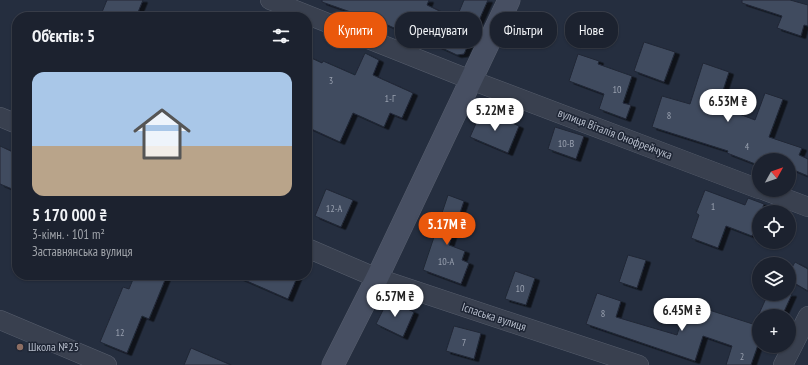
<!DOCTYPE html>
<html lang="uk">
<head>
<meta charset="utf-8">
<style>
	body { margin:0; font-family:"PT Sans Narrow",sans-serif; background:#292f3b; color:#f1f3f6; height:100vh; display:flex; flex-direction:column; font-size:15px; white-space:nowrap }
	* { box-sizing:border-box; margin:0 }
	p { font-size:13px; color:#a0a4aa }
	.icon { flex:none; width:22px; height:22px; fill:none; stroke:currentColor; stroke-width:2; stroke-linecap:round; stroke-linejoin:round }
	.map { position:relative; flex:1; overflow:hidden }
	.panel { position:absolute; left:12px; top:12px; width:300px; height:268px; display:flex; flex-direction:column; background:#1c222f; border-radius:16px; box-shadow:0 1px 3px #0004,0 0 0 1px #3a3f4b }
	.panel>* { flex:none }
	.guide { position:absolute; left:324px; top:12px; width:380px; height:36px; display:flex; gap:8px }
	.needle { width:26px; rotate:50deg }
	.fabs { position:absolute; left:752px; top:153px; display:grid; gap:8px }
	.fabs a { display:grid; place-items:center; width:44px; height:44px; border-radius:50%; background:#1c222f; box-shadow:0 1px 3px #0004,0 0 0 1px #3a3f4b; font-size:20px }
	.price { position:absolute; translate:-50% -34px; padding:0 9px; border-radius:14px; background:#fff; color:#222; font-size:13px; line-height:26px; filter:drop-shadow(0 1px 2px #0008) }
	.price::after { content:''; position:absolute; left:50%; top:24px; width:12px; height:9px; margin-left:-6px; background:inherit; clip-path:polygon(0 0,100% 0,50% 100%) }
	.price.selected { background:#ea580c; color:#fff }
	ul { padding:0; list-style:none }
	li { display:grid; align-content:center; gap:8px; height:212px; padding:0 20px }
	li span { display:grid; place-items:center; height:124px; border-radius:12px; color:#555 }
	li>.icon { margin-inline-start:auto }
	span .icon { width:72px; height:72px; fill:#fffc; stroke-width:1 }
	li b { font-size:17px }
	h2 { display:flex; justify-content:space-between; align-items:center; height:48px; padding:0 20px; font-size:17px }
	.pill { padding:0 14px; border-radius:16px; background:#1c222f; box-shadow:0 1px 3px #0004,0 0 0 1px #3a3f4b; font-size:14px; line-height:36px }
	.pill.selected { background:#ea580c; color:#fff }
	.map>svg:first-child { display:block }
	.building { fill:#414c5f; stroke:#202736; filter:url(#shadow) }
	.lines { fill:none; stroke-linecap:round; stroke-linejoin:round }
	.street-casing { stroke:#575e6d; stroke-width:20 }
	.secondary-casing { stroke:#575e6d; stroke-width:23 }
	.street { stroke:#39404f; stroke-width:19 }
	.secondary { stroke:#474f62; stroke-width:22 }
	.education-dot { fill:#8d6e63; stroke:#1e2534; stroke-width:1.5 }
	.labels { text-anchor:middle; stroke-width:3; stroke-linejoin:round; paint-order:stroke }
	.number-label { font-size:10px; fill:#98a0af }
	.street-label { font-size:12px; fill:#b5bcca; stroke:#1e2534 }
	.poi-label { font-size:12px; fill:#b5bcca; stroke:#1e2534; text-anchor:start }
</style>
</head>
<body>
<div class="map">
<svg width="808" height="365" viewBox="0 0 808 365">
	<defs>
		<filter id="shadow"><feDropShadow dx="4.5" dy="2.5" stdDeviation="0" flood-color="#0009"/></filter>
	</defs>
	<rect width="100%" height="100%" fill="#252e3f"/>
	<!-- building -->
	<path class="building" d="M107,0H143L136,17H100Z
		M322,0H429L427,5L456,19L464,0H488L464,54L457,55L412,34V36L363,14L362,16L322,2Z
		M742,0H790L808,5V26L804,25L801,36L777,28L782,16L742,3Z
		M644,42L675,52L664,82L634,71Z
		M365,53L379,60L373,75L413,93L402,118L390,113L384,127L353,113L340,142L307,127V56L322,63L323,61L355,75Z
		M578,54L599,61L598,64L632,76L623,103L631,105L626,119L599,109L604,94L569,81Z
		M703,63L729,72L718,106L755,120L765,93L783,99L769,137L802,148L799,155L808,159V176L789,168V160H759L758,165L727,153L728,151L652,127L662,96L690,104Z
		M482,110L519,126L508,153L470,137Z
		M555,127L584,136L576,159L548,149Z
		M0,146L17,154V191L0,184Z
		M326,189L353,200L341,227L315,216Z
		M705,190L745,205L748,198L764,204L761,212H759V218L752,236L726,226L718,248L691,238L699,215L696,213Z
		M448,195L464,201L449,245L465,251L462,260L469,263L461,284L423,270Z
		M628,255L646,260L637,288L619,282Z
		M795,262L808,269V291L789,280V273Z
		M515,271L535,278L526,305L505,299Z
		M146,275H167L149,319L142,316L127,353L100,342L123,287L129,289L134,277L143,280Z
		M233,275H298L288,299Z
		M597,293L621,301L616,317L677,335L685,309L703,315L706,309L759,326V342L751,365H726L732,346L703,336L695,361L586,324Z
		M768,294H792L782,316H758Z
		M388,300L414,312L403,337L376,324Z
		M454,326L481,333L474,359L446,351Z
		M191,348L231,365H184Z"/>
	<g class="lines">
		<!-- street casing -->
		<g class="street-casing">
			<path id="street" d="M270,0L471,80L759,189
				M0,117L17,124
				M763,190L808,207
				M307,248L377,278L639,365
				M0,320L107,365
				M783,365L808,316"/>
		</g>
		<!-- secondary casing -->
		<g class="secondary-casing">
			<path id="secondary" d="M333,365L377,278L509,0"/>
		</g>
		<!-- street -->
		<use href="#street" class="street"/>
		<!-- secondary -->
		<use href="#secondary" class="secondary"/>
	</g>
	<!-- markers -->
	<circle class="education-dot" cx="20" cy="347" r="4"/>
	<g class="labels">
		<!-- number labels -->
		<g class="number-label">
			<text x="331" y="84">3</text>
			<text x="617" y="93">10</text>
			<text x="390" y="102">1-Г</text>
			<text x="669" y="119">8</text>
			<text x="566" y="147">10-В</text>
			<text x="747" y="150">4</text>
			<text x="713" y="210">1</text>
			<text x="334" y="212">12-А</text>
			<text x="446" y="265">10-А</text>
			<text x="520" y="292">10</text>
			<text x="603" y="317">8</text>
			<text x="120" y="336">12</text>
			<text x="464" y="346">7</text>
			<text x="742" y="360">2</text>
		</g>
		<!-- street labels -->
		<g class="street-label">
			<text transform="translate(615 134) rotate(21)" y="4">вулиця Віталія Онофрейчука</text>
			<text transform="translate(494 317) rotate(18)" y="4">Іспаська вулиця</text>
		</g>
		<!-- poi labels -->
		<g class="poi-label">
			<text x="28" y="351">Школа №25</text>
		</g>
	</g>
</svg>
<div class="fabs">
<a><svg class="needle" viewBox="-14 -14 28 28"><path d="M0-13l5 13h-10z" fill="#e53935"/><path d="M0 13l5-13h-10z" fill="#a0a4aa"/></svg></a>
<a><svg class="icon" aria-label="locate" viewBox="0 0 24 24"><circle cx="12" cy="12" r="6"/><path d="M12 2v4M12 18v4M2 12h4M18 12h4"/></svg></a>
<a><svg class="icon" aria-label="layers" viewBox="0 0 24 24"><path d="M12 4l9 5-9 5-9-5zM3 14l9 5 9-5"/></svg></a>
<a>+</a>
</div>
<b class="price" style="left:728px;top:123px">6.53M ₴</b>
<b class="price" style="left:495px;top:132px">5.22M ₴</b>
<b class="price selected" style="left:447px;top:246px">5.17M ₴</b>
<b class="price" style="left:395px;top:318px">6.57M ₴</b>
<b class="price" style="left:682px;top:332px">6.45M ₴</b>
<div class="guide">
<a class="pill selected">Купити</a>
<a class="pill">Орендувати</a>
<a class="pill">Фільтри</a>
<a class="pill">Нове</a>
</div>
<section class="panel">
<h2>Об’єктів: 5<svg class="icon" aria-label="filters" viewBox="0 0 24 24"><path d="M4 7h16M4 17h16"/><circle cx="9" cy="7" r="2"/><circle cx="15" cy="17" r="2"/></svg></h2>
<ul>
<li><span style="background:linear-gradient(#a9c7e8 60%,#b9a48a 0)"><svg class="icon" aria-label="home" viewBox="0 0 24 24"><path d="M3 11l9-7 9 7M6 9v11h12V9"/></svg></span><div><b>5 170 000 ₴</b><p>3-кімн. · 101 m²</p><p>Заставнянська вулиця</p></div></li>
</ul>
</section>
</div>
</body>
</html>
